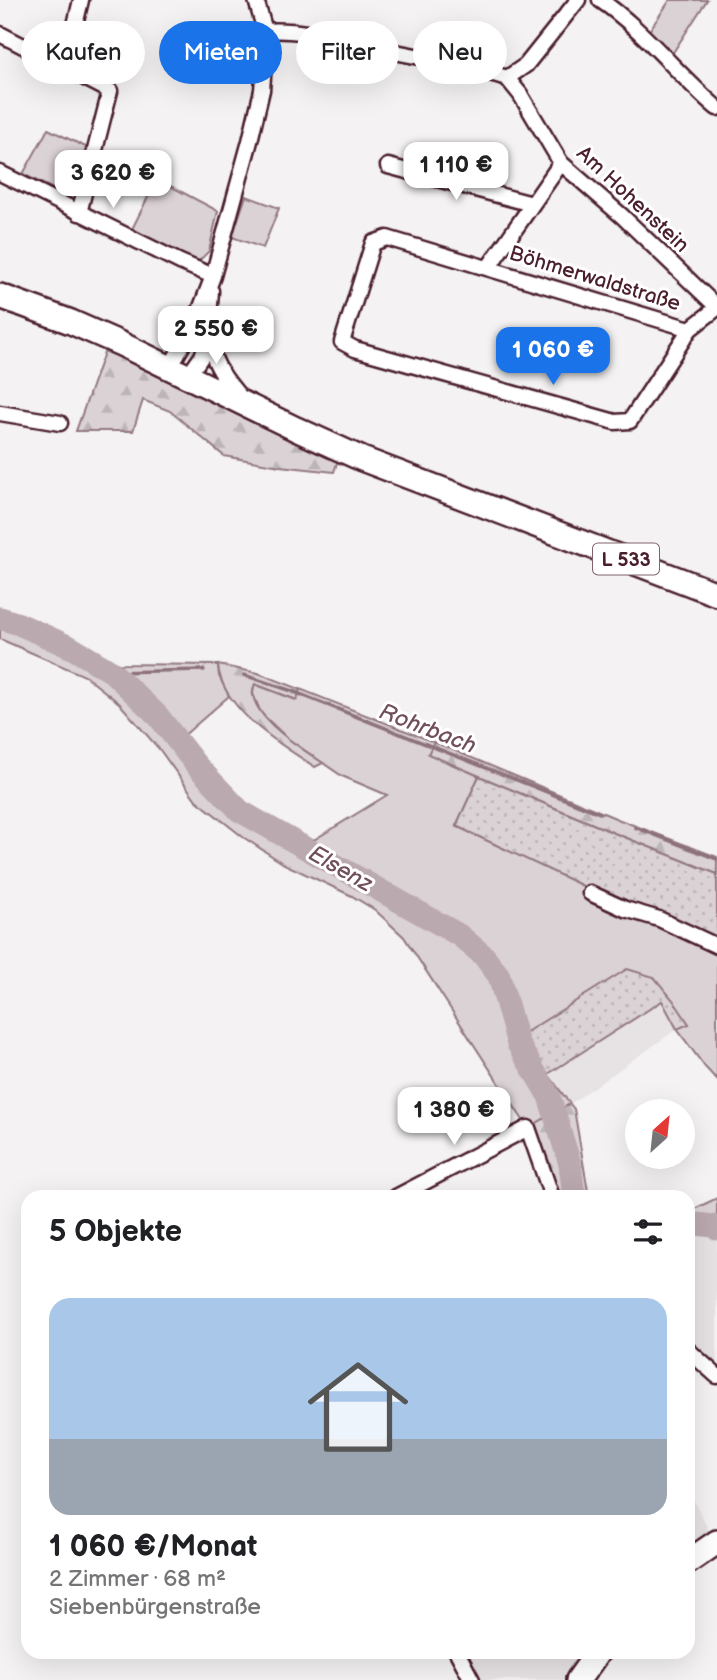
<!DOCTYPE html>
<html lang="de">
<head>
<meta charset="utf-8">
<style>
	body { margin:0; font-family:"Balsamiq Sans",sans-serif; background:#f6f6f6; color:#202124; height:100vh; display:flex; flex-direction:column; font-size:26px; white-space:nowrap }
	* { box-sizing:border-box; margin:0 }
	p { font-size:23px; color:#757577 }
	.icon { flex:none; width:38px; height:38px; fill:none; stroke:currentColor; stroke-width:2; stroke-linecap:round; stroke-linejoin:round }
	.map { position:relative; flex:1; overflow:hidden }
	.sheet { position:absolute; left:21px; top:1190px; width:674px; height:469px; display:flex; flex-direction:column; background:#fff; border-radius:21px; box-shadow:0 7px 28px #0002 }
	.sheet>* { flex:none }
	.banner { position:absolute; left:21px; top:21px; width:676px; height:63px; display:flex; gap:14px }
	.needle { width:46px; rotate:27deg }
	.tools { position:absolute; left:625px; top:1099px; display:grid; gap:14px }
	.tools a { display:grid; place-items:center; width:70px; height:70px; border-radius:50%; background:#fff; box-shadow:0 7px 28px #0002; font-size:35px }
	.price { position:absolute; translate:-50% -60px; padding:0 16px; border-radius:14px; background:#fff; color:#222; font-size:23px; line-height:46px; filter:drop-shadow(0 2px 4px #0008) }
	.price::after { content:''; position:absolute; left:50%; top:42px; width:21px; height:16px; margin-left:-10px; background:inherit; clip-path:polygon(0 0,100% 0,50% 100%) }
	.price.on { background:#1a73e8; color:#fff }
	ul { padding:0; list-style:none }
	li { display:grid; align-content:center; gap:14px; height:371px; padding:0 28px }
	li span { display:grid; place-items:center; height:217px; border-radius:21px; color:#555 }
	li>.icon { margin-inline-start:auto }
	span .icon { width:126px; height:126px; fill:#fffc; stroke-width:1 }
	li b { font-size:30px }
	h2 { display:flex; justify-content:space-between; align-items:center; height:84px; padding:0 28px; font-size:30px }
	.chip { padding:0 24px; border-radius:32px; background:#fff; box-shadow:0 7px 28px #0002; font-size:24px; line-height:63px }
	.chip.on { background:#1a73e8; color:#fff }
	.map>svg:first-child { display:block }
	.built { fill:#e7e2e3 }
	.green { fill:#dbd2d5; stroke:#927880; stroke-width:2 }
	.forest { fill:url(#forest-firs); stroke:#927880; stroke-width:2 }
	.garden { fill:url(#garden-dots); stroke:#927880; stroke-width:2 }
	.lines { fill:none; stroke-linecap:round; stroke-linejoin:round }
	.stream { stroke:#8d727a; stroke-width:3.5 }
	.river { stroke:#baa9ae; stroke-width:23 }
	.minor-casing { stroke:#4a1f2b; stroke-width:19 }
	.primary-casing { stroke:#4a1f2b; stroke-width:28 }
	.minor { stroke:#fff; stroke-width:14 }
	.primary { stroke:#fff; stroke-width:23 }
	.labels { text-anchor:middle; stroke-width:6; stroke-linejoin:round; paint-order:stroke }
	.shield { fill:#fff; stroke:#80626b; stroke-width:2 }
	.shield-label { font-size:19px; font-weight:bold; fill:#4a1f2b }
	.street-label { font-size:21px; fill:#4a1f2b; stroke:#fff }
	.water-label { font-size:23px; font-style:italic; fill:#714f59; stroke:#fff }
</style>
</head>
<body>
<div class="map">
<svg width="717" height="1680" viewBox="0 0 717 1680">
	<defs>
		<pattern id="forest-firs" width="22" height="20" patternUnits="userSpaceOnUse" patternTransform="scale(1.75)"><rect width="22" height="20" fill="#dbd2d5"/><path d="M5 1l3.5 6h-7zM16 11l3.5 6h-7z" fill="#bdb4b7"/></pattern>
		<pattern id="garden-dots" width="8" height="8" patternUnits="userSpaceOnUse" patternTransform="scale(1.75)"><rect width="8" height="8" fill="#dbd2d5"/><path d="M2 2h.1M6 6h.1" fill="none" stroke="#bdb4b7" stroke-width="1.8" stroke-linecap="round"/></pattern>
	</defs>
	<rect width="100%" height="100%" fill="#f4f2f2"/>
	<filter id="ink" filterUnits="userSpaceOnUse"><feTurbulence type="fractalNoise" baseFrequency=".0143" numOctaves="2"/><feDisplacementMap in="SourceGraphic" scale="14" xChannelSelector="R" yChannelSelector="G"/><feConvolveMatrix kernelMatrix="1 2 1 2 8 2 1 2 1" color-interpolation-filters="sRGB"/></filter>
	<g filter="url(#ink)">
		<!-- built -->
		<path class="built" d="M663,1000L677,1029L570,1104L548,1074Z
			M704,1229L717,1236V1381L688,1355V1232Z
			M688,1488L711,1536L688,1554Z
			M467,1652H585L573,1667L565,1680H482Z"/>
		<!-- green -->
		<path class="green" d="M670,0H707L672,54L647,34Z
			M48,129L86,147L76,187L72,194H63L23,174Z
			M157,179L218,211L209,251L199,261L185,257L132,229Z
			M246,196L279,208L263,248L232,237Z
			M0,616L77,644L116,664L218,665L219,676L229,696L181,738L251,809L307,844L387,795L342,776L288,739L261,713L253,694L254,684L296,700L300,689L434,742L429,754L479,776L456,826L596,892L717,943V1080L705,1067L677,1029L688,1023L654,977L520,1036L570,1104L528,1128L404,937L375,910L352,896L284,864L243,837L196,800L160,750L119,703L85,676L0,639Z
			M717,1198V1220L712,1217L688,1214V1212Z"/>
		<!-- forest -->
		<path class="forest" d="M106,347L129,362L252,422L338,460L334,472L280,466L224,456L170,411L143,400L133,431H76Z
			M218,665L258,673L300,689L297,700L255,684C254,686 252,692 253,695C258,722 302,749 323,763L315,767C280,744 222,710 218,665Z
			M434,742L620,820L717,857V874L614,833L428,754Z
			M570,1104L574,1109L589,1197H552L528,1128Z
			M688,1214L712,1217L717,1220V1236L704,1229L688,1232Z"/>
		<!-- garden -->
		<path class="garden" d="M479,776L614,833L717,874V943L596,892L456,826Z
			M627,969L654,977L673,1000L689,1024L677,1029L662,1001L548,1074L520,1036Z"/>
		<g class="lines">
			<!-- stream -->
			<path class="stream" d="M112,672L204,670
				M244,675L292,691L600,813
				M635,827L717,859"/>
			<!-- river -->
			<path class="river" d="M0,618L19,624L72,648L112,672L158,716L197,766L240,811L459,935L484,956L499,976L518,1044L549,1096L570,1164L573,1189L576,1197
				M688,1223L713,1226L717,1229"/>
			<!-- minor casing -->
			<g class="minor-casing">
				<path id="minor" d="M600,0C642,28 677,74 717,108
					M265,31C301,28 345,41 381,49C423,58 466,65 507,78L526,65L578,0
					M0,34L110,91L79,213
					M65,67L81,0
					M507,78L520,94L561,163L622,216L717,307
					M388,166L532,204
					M0,173L180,262L213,276
					M488,268L561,163
					M211,291C207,343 206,358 241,398
					M690,329L387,238L373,243L342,342L355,349L615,422L630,421L690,329L717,308
					M170,367L195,323L213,276L250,141L262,90L264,64L265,31L256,0
					M188,376L202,356L209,337
					M0,413L60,423
					M590,893L625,909L659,919L717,946
					M396,1197L528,1128L552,1197
					M688,1350L717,1376
					M457,1652L472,1680"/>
			</g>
			<!-- primary casing -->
			<g class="primary-casing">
				<path id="primary" d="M0,296L71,322L121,344L296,429L362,459L717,594
					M688,1562L717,1542
					M578,1680L598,1652"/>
			</g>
			<!-- minor -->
			<use href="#minor" class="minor"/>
			<!-- primary -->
			<use href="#primary" class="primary"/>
		</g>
	</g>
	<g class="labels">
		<!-- shield labels -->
		<rect class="shield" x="593" y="543.5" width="66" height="31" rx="5"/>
		<g class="shield-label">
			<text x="626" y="566">L 533</text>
		</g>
		<!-- street labels -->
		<g class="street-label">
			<text transform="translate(633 199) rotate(43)" y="7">Am Hohenstein</text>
			<text transform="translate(595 278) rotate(17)" y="7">Böhmerwaldstraße</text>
		</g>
		<!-- water labels -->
		<g class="water-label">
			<text transform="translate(428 728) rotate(21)" y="8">Rohrbach</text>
			<text transform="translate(341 868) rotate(30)" y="8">Elsenz</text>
		</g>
	</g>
</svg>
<div class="tools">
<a><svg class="needle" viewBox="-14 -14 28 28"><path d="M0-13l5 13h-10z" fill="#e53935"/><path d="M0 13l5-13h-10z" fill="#757577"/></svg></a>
</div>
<b class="price" style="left:456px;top:202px">1 110 €</b>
<b class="price" style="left:113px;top:210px">3 620 €</b>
<b class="price" style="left:216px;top:366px">2 550 €</b>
<b class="price on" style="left:553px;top:387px">1 060 €</b>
<b class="price" style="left:454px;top:1147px">1 380 €</b>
<div class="banner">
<a class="chip">Kaufen</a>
<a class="chip on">Mieten</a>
<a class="chip">Filter</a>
<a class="chip">Neu</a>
</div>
<section class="sheet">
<h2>5 Objekte<svg class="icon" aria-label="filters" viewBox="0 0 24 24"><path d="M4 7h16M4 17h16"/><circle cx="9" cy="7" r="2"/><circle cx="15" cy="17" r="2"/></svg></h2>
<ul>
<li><span style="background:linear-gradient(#a9c7e8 65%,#9aa5b1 0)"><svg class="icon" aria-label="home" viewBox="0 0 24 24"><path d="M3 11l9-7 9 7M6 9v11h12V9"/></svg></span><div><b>1 060 €/Monat</b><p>2 Zimmer · 68 m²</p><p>Siebenbürgenstraße</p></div></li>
</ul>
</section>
</div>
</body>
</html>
